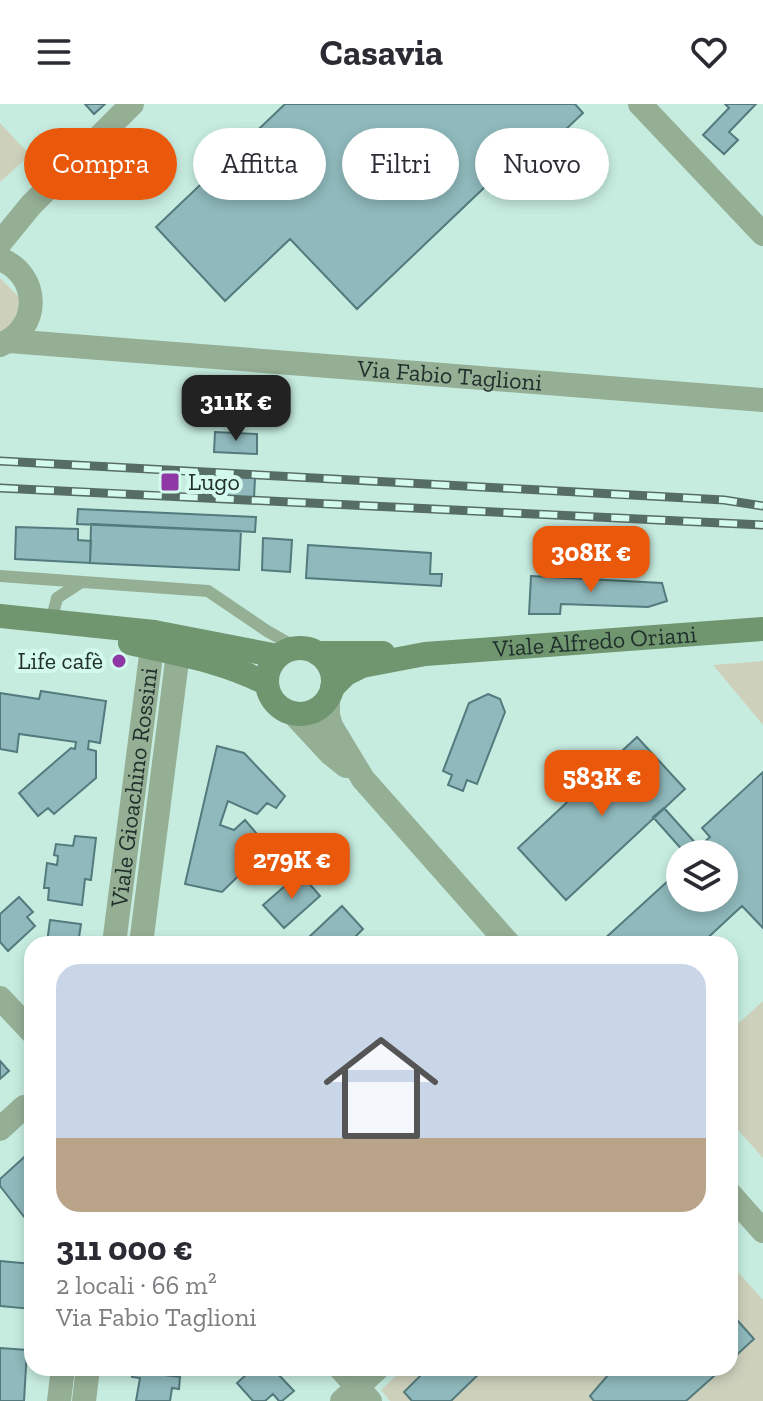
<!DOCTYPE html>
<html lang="it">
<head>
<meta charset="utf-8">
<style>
	body { margin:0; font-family:"Zilla Slab",serif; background:#f2f2f3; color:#2b2b33; height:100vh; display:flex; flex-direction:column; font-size:30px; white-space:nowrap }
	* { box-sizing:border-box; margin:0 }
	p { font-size:26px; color:#7c7c81 }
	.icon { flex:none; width:44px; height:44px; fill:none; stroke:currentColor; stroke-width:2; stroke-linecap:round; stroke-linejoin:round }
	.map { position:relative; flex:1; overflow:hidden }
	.panel { position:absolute; left:24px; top:832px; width:714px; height:440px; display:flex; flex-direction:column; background:#fff; border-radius:24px; box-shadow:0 4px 12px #0003 }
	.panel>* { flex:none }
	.top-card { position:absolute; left:24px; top:24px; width:716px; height:72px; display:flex; gap:16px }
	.tools { position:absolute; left:666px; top:736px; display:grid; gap:16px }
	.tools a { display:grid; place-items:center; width:72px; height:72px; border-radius:50%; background:#fff; box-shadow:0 4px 12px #0003; font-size:40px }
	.price { position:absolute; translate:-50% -68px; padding:0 18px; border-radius:16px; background:#ea580c; color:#fff; font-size:26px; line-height:52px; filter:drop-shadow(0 2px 4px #0008) }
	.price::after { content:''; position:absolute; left:50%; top:48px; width:24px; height:18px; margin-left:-12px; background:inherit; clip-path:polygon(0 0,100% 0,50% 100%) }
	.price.on { background:#222; color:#fff }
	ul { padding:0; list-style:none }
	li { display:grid; align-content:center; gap:16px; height:424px; padding:0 32px }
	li+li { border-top:2px solid #e1e1e2 }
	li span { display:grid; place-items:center; height:248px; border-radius:24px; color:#555 }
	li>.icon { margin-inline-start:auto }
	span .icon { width:144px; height:144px; fill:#fffc; stroke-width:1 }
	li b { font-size:34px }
	.tag { padding:0 28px; border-radius:36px; background:#fff; box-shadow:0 4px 12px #0003; font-size:28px; line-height:72px }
	.tag.on { background:#ea580c; color:#fff }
	header { display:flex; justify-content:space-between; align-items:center; height:104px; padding:0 32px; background:#fff; font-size:36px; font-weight:700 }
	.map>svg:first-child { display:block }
	.green { fill:#cdd1bc }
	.building { fill:#8fb9bc; stroke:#537a7d; stroke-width:2 }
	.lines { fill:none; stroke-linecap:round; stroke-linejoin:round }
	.service { stroke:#95af95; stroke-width:12 }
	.minor { stroke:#95af95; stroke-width:24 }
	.secondary { stroke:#6f966f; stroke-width:24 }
	.rail-casing { stroke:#566d66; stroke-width:9 }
	.rail { stroke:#d3faed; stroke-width:6; stroke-dasharray:18; stroke-linecap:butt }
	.poi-dot { fill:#8f38a5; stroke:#d3faed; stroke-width:3 }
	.labels { text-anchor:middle; stroke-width:8; stroke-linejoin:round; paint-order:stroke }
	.street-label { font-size:24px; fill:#21302c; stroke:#d3faed }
	.poi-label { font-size:24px; fill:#21302c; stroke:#d3faed; text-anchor:start }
</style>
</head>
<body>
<header><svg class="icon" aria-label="menu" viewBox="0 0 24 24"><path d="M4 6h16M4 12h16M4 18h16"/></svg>Casavia<svg class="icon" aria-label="heart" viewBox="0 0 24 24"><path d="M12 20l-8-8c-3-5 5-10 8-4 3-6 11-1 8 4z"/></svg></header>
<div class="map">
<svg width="763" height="1297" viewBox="0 0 763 1297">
	<rect width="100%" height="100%" fill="#c6ece0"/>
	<!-- green -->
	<path class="green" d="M0,19L30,51L0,78Z
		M0,174L20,194L15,221L0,231Z
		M763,557V621L713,561Z
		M763,897V1054L730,1017V927Z
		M730,1159L763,1196V1297H390L381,1286L404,1264H730Z"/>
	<!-- building -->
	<path class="building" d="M85,0H105L94,10Z
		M285,0H575L583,9L520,69L510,59L357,205L290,135L225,197L156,123Z
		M725,0H756L729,28L738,36L724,50L703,31L729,4Z
		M215,328L257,330V350L214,348Z
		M213,372L255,374L254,394L212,392Z
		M78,405L256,413L255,428L77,420Z
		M91,420L241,427L239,466L90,459Z
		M16,423L78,425V436L91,437L90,459L15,455Z
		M263,434L292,436L290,468L262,466Z
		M308,441L431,449L430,470H442L441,482L306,474Z
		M531,472L662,479L667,497L648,503L561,500L560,510H529Z
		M41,587L106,597L100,639L89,637L88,645L96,647V674L54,710L48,704L38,712L19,689L71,644L75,645L76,638L19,630L17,648L0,645V589L39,595Z
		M488,590L500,595L505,608L477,680L467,676L463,687L448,681L452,671L443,667L469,599Z
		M637,633L685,685L566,796L518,744Z
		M217,642L244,649L285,692L276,704L267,699L257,710L228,697L220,721L234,726L245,716L268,743L222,788L185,780Z
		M763,668V824L742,802L701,840H605L602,837L680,766V794H724V750H683L685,749L653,713L664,704L699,743L710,733L702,724Z
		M75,732L96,734L91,776L85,775L82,801L48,796L49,784H44L47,759L57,761L58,752L54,751L56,740L73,742Z
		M300,769L320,792L284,824L263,801Z
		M19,793L33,808L27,813L35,822L8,847L0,838V810Z
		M342,802L363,825L356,832L363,840H315L309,833Z
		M50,816L81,820L78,840H41V838L47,839Z
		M0,957L9,967L0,975Z
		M32,1046V1114H25L0,1082V1075Z
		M0,1157L32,1160V1205L0,1202Z
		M730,1208L754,1235L730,1257Z
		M0,1244L27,1246L24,1297H0Z
		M133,1264H164L163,1271L180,1273L179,1285L172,1284L170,1297H136L140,1274L132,1273Z
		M244,1264H280L277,1269L294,1287L282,1297H279L273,1290L265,1297H253L237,1279L248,1269Z
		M428,1264H485L451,1297H412L404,1288Z
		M614,1264H723L686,1297H594L590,1292Z"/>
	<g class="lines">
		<!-- service -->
		<path class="service" d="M0,472L208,487L267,527L297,544
			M51,518L57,494L80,479"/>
		<!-- minor -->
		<g class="minor">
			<path d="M640,0L763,130"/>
			<path d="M0,139L31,101L132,0"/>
			<path d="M0,155C41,171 41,225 0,241"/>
			<path id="s1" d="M9,237L763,296"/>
			<path d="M328,594V611L331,622L363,675L509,840"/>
			<path d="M293,609L331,650L346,662"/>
			<path id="s2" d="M114,840L154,528"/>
			<path d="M141,840L178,549"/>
			<path d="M0,894L32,928"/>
			<path d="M0,1025L24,1003"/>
			<path d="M730,1090L763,1127"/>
			<path d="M340,1264L370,1297"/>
			<path d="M59,1297L63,1264"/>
			<path d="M84,1297L88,1264"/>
			<path d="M342,1297L378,1264"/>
		</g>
		<!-- secondary -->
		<g class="secondary">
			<path d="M0,512L154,528L278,552"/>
			<path d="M130,539C177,550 224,557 267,580"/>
			<circle cx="300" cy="577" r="33"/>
			<path d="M317,549H383"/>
			<path id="s3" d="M332,584L346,570L362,562L425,550L763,525"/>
		</g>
		<!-- rail casing -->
		<g class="rail-casing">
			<path id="rail" d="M0,357L724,396L763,402
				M0,384L763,421"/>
		</g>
		<!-- rail -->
		<use href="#rail" class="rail"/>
	</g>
	<!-- markers -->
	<g class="poi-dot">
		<rect x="160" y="368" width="20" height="20" rx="4"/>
		<circle cx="119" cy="557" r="8"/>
	</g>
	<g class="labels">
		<!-- street labels -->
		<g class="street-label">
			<text dy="8" stroke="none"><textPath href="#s1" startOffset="442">Via Fabio Taglioni</textPath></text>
			<text dy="8" stroke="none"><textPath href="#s3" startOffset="272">Viale Alfredo Oriani</textPath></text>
			<text dy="8" stroke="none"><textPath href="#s2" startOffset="158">Viale Gioachino Rossini</textPath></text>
		</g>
		<!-- poi labels -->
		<g class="poi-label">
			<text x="188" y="386">Lugo</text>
			<text x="103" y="565" text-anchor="end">Life cafè</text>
		</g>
	</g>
</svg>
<div class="tools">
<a><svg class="icon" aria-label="layers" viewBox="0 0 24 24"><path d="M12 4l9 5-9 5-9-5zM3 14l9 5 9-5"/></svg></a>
</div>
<b class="price on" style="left:236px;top:339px">311K €</b>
<b class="price" style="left:591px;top:490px">308K €</b>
<b class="price" style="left:602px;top:714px">583K €</b>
<b class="price" style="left:292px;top:797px">279K €</b>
<div class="top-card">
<a class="tag on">Compra</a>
<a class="tag">Affitta</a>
<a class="tag">Filtri</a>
<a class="tag">Nuovo</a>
</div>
<section class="panel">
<ul>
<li><span style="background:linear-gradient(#c9d6e8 70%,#b9a48a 0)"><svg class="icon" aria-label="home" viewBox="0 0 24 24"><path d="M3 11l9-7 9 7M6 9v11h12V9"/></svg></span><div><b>311 000 €</b><p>2 locali · 66 m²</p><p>Via Fabio Taglioni</p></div></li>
</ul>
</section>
</div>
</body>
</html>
